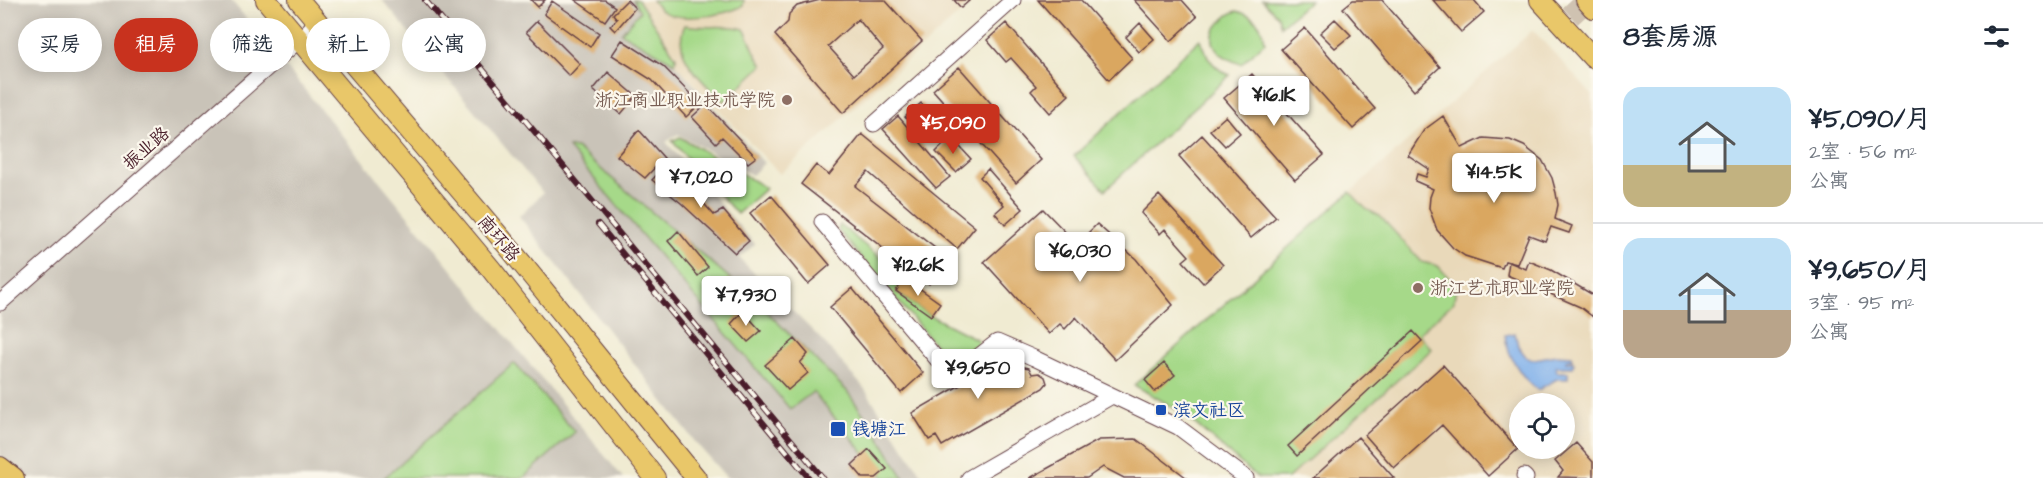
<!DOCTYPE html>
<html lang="zh">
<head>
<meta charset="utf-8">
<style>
	body { margin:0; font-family:"Architects Daughter","LXGW WenKai TC",sans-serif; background:#f6f6f7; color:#1f2937; height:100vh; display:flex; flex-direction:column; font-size:22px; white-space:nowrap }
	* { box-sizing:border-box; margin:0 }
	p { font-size:20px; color:#747a83 }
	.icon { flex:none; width:33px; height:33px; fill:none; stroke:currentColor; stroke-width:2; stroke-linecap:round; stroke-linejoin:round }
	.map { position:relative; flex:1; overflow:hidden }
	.side { display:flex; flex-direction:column; background:#fff; width:450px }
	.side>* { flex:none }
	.hud { position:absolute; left:18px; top:18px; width:570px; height:54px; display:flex; gap:12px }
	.controls { position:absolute; left:1509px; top:393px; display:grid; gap:12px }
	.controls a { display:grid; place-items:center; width:66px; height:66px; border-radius:50%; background:#fff; box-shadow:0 3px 15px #0003; font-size:30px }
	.price { position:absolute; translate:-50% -51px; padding:0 14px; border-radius:6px; background:#fff; color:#222; font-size:20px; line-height:39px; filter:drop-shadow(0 2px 3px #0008) }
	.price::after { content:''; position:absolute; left:50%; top:36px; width:18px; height:14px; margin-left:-9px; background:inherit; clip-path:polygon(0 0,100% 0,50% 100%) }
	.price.active { background:#c8321e; color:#fff }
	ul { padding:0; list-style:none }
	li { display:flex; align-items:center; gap:18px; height:150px; padding:0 30px }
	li+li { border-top:2px solid #e0e1e3 }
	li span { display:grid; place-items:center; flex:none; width:168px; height:120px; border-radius:18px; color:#555 }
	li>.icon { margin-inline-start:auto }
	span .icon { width:72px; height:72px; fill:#fffc; stroke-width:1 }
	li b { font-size:26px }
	h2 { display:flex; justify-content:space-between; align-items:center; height:72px; padding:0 30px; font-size:26px }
	.pill { padding:0 21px; border-radius:27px; background:#fff; box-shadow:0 3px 15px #0003; font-size:21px; line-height:54px }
	.pill.active { background:#c8321e; color:#fff }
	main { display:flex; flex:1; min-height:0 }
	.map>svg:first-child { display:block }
	.built { fill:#e9d9ba; fill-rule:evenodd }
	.industrial { fill:#c9c3b8 }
	.green { fill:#a6d989; stroke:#787c5a; stroke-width:1.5 }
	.water { fill:#7eafea; stroke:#64678a; stroke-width:1.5 }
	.building { fill:#daa760; fill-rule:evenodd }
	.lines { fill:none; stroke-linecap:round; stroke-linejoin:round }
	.highway-tunnel { stroke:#cfc2b1; stroke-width:22; stroke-dasharray:22 11; stroke-linecap:butt }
	.minor-casing { stroke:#633e44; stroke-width:17 }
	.major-casing { stroke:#633e44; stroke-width:22 }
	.minor { stroke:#fff; stroke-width:15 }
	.major { stroke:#e9c769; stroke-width:20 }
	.rail-casing { stroke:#4a1f2b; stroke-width:6 }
	.rail { stroke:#fbf7ec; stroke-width:4; stroke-dasharray:11; stroke-linecap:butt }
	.education-dot { fill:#8d6e63; stroke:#fbf7ec; stroke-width:2 }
	.transit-dot { fill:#1a4fb4; stroke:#fbf7ec; stroke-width:2 }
	.labels { text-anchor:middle; stroke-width:4.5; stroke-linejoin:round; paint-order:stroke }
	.education-label { font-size:18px; fill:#785e54; stroke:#fbf7ec; text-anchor:end }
	.street-label { font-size:18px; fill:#4a1f2b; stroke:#fbf7ec }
	.transit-label { font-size:18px; fill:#164399; stroke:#fbf7ec; text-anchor:start }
</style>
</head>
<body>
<main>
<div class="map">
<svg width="1593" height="478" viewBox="0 0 1593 478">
	<rect width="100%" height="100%" fill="#fbf7ec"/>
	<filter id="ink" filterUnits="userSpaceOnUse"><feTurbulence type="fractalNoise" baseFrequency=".0167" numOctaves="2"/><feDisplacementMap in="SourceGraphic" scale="12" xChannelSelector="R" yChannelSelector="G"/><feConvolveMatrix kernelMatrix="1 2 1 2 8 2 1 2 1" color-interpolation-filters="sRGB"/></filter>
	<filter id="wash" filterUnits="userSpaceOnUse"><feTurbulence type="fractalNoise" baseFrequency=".008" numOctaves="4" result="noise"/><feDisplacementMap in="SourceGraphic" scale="24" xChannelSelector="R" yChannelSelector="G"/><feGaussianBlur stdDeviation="1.35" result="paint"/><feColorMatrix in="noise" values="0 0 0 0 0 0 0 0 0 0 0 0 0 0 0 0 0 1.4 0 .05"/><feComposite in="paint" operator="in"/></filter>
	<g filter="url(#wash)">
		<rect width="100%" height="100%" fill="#f0ebd2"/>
		<!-- built -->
		<path class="built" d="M633,0H975L780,174L675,63Z
			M1533,30L1593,96V478H1258L1180,411L1134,385ZM1520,404H1564V448H1520Z"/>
		<!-- industrial -->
		<path class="industrial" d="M0,0H231L623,478H0Z
			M382,0H633L640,11L621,34L675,63L764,163L752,175L678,134L666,142L755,244L739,258L821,339L864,388L924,478H727L696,443L519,216L543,193Z"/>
		<!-- green -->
		<path class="green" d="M633,0H638L676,57L675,63L621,33L640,11Z
			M652,0H744L743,6C725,15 679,23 662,11C658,9 655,4 652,0Z
			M1262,0H1310L1281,26L1278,16Z
			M1237,11C1254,16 1263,24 1265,42L1241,64C1219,57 1201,41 1222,21C1227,16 1230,13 1237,11Z
			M685,25C705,29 724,24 744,29C752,41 753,54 763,65L724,102C704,83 670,55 685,25Z
			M1200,39C1205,55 1213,69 1230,75L1105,190L1074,156Z
			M680,137L766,188L737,214L672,141Z
			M568,148H576L751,296L847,391L878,435L904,478H885L813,392L790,409Z
			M1350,192L1366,209L1380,216L1422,262L1438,266L1456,286L1454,302L1418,334L1432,349L1288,478H1258L1180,411L1134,385Z
			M840,225L905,278L896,292L931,316L978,340L977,347L953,364L947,359L838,230Z
			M514,363L575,432L523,478H384Z"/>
		<!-- water -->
		<path class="water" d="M1515,333L1518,346L1527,358L1535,359L1556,355L1572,356L1573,359L1566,360V362H1574L1573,367H1556L1557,372H1568V379H1557L1538,390C1522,379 1507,355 1505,335Z"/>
		<g id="blocks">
			<!-- building -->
			<path class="building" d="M531,0H545L538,7Z
				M575,0H605L615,7L605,21Z
				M627,0L635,8L615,31L610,26L617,19L613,14Z
				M820,0H885L922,41L843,113L775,35L788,22L789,14L797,6ZM858,19L883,49L854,75L828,46Z
				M954,0H970L961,8Z
				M1038,0H1081L1132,58L1109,80Z
				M1134,0H1182L1197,17L1171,41Z
				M1353,0H1382L1440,67L1414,91L1343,8Z
				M1433,0H1474L1484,12L1461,32Z
				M552,1L599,33L590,47L544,14Z
				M1335,19L1351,35L1335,48L1320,33Z
				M537,21L580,64L569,76L526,32Z
				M1006,23L1069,95L1050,113L1031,91L1036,86L1011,58L1006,62L987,40Z
				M1140,23L1154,39L1139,52L1126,37Z
				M1305,28L1375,109L1353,129L1281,49Z
				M622,40L663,66L700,104L686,117L652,80L612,55Z
				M959,67L1041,160L1016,183L933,90Z
				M608,72L636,96L621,114L593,90Z
				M1252,74L1324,155L1295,180L1224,98Z
				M921,103L941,126L925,140L905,117Z
				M706,104L756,157L748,163L722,137L716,143L692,117Z
				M898,116L950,177L936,188L883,129Z
				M1226,116L1240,133L1225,146L1210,130Z
				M1443,116L1462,148L1483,138L1510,140L1524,146L1542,160L1552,178L1556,193L1558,205L1555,219L1572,226L1569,233L1551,227L1545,241L1529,235L1517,264L1509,262L1526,269L1529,261L1551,270L1593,295V317L1580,307L1507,275L1509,262L1505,261L1502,268L1465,256L1453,248L1437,230L1429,208L1430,197L1433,189L1415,181L1417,174L1426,177L1429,169L1408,155L1424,130Z
				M639,130L664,158L645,178L617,156Z
				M862,134L975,227L957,249L868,172L855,186L949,259L929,284L801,184L816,165L829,175Z
				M1202,135L1276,217L1251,238L1179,156Z
				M951,137L971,159L956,172L936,152Z
				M668,163L714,215L723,210L749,241L735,253L681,203L652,180Z
				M988,169L1023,209L1005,225L995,213L1004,205L980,177Z
				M771,195L830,265L808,284L750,213Z
				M1159,195L1223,265L1203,283L1183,261L1189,256L1165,229L1160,234L1141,213Z
				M1043,209L1077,244L1097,224L1136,259L1173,305L1115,360L1076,317L1065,329L1060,324L1049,334L984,262Z
				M678,231L708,267L698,276L668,241Z
				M905,278L940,303L931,316L896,291Z
				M729,279L740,290L720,310L710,298Z
				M852,288L923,373L901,393L830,307Z
				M743,311L761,331L748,342L731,324Z
				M1413,331L1422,341L1297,456L1288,446Z
				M795,339L808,354L800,363L808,373L788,390L765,365Z
				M1012,355L1020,366L1029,368L1032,374L1039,373L1045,377L1047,383L1043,388L942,446L936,436L929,440L912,413Z
				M1164,363L1175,375L1155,392L1145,380Z
				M1443,365L1518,449L1488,476L1442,425L1394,468L1365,435Z
				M1358,437L1394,478H1313Z
				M1136,439L1187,478H1124L1103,467L1087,478H1030L1099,440Z
				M1576,443L1593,462V478L1558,477L1563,471L1555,461Z
				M869,449L887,469L876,478H863L852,465Z"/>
		</g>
	</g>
	<g filter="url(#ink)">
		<use href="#blocks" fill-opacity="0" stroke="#633e44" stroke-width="1.5"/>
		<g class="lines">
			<!-- highway-tunnel -->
			<path class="highway-tunnel" d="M1571,0L1593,24"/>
			<!-- minor casing -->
			<g class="minor-casing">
				<path id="minor" d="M874,124L1013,0
					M822,222L952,377L997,342L1034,358L1178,427L1246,478
					M0,303L299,40L317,22
					M1524,476L1526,478
					M969,478L1112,396"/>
			</g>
			<!-- major casing -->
			<g class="major-casing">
				<path id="major" d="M266,0L491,269L655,478
					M299,0L511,250L696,478
					M1540,0L1593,58
					M1586,0L1593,8
					M0,467L14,478"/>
			</g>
			<!-- minor -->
			<use href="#minor" class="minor"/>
			<!-- major -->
			<use href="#major" class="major"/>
			<!-- rail casing -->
			<g class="rail-casing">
				<path id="rail" d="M425,0L823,478
					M598,224L809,478"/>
			</g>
			<!-- rail -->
			<use href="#rail" class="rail"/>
		</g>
	</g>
	<!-- markers -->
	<g class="education-dot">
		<circle cx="787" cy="100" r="6"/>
		<circle cx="1418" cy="288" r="6"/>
	</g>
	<g class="transit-dot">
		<rect x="1155" y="404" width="12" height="12" rx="3"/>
		<rect x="830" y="421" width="16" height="16" rx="3"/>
	</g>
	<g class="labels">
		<!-- education labels -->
		<g class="education-label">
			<text x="775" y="106">浙江商业职业技术学院</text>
			<text x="1430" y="294" text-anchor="start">浙江艺术职业学院</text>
		</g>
		<!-- street labels -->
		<g class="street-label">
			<text transform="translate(146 148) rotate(-41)" y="6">振业路</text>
			<text transform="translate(499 238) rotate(50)" y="6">南环路</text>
		</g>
		<!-- transit labels -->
		<g class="transit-label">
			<text x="1173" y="416">滨文社区</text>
			<text x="852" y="435">钱塘江</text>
		</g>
	</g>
</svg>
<div class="controls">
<a><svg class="icon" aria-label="locate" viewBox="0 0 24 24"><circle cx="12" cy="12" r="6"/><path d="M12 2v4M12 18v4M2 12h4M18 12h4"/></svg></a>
</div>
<b class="price" style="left:1274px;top:127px">¥16.1K</b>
<b class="price active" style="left:953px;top:155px">¥5,090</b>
<b class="price" style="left:1494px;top:204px">¥14.5K</b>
<b class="price" style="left:701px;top:209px">¥7,020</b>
<b class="price" style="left:1080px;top:283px">¥6,030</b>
<b class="price" style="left:918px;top:297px">¥12.6K</b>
<b class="price" style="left:746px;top:327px">¥7,930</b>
<b class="price" style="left:978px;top:400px">¥9,650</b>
<div class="hud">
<a class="pill">买房</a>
<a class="pill active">租房</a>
<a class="pill">筛选</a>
<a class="pill">新上</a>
<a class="pill">公寓</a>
</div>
</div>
<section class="side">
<h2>8套房源<svg class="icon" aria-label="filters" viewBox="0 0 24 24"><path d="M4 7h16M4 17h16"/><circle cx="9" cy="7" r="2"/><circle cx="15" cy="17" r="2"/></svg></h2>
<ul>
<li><span style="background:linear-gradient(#bfe0f5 65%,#c2b280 0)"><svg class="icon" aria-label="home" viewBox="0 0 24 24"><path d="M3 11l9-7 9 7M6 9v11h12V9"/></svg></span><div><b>¥5,090/月</b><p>2室 · 56 m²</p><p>公寓</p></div></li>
<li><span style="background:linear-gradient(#bfe0f5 60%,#b9a48a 0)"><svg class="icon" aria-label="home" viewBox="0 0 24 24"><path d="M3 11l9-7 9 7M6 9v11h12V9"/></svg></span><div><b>¥9,650/月</b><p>3室 · 95 m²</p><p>公寓</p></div></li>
</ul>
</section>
</main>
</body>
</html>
